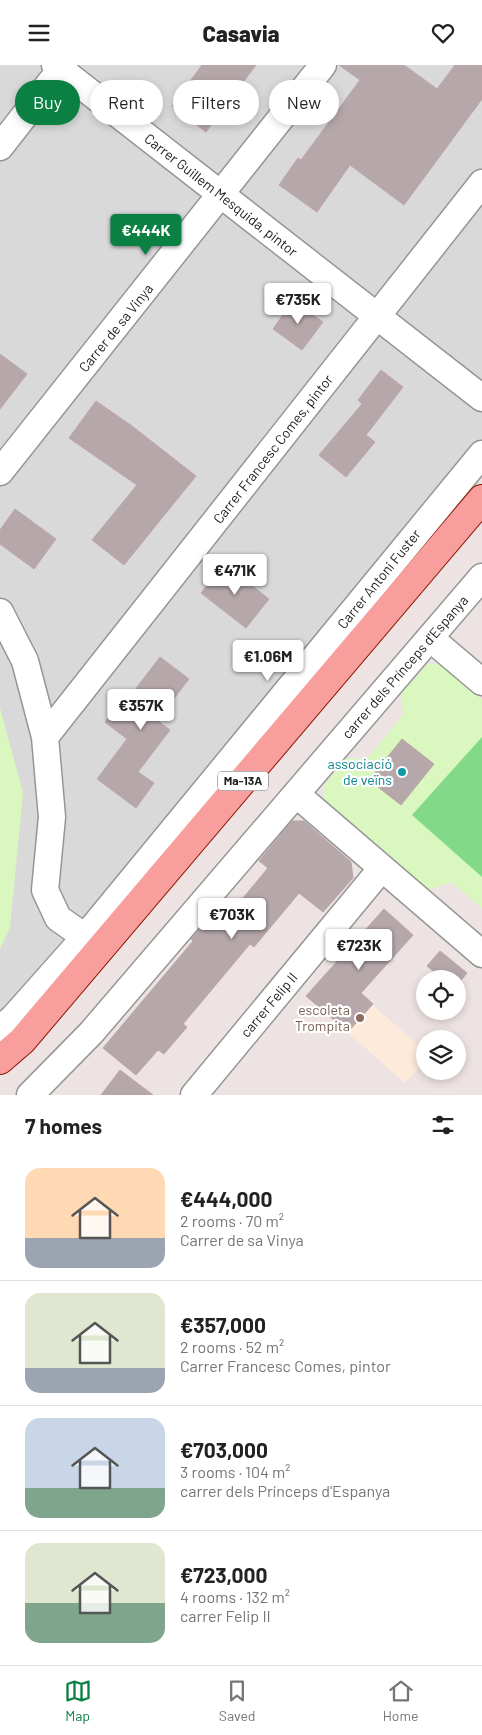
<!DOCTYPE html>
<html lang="en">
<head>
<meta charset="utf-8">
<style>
	body { margin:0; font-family:Barlow,sans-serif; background:#f2f2f2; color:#222; height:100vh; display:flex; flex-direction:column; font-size:19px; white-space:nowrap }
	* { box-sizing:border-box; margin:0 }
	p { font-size:16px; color:#767676 }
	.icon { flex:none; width:28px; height:28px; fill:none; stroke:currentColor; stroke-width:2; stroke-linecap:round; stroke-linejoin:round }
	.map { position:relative; height:1030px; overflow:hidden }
	.details { display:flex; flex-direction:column; background:#fff; flex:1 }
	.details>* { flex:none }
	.top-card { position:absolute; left:15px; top:15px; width:452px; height:45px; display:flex; gap:10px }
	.controls { position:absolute; left:416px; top:905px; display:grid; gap:10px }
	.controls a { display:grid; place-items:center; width:50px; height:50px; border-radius:50%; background:#fff; box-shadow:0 2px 8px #0003; font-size:25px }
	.price { position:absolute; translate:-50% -42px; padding:0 11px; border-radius:5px; background:#fff; color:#222; font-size:16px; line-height:32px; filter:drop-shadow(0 1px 2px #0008) }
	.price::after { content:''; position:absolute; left:50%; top:30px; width:15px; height:11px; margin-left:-8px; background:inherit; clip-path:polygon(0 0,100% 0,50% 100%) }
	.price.on { background:#0b8043; color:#fff }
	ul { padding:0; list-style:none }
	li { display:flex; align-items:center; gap:15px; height:125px; padding:0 25px }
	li+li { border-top:1px solid #e0e0e0 }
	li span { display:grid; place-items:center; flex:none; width:140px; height:100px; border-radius:15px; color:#555 }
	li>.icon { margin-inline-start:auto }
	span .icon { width:60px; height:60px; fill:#fffc; stroke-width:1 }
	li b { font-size:21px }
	h2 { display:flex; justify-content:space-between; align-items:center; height:60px; padding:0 25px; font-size:21px }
	.tag { padding:0 18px; border-radius:22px; background:#fff; box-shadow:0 2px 8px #0003; font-size:18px; line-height:45px }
	.tag.on { background:#0b8043; color:#fff }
	header { display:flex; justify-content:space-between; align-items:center; height:65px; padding:0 25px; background:#fff; font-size:22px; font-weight:800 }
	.tabs { display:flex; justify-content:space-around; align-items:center; height:70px; border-top:1px solid #e0e0e0; background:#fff; font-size:14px; color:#767676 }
	.tabs a { display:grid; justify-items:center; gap:2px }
	.tabs .on { color:#0b8043 }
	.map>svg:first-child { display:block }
	.residential { fill:#dad9da }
	.education { fill:#feeadb }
	.park { fill:#d9f7bf }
	.pitch { fill:#82da88 }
	.building { fill:#b6a8aa; stroke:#bea5a8 }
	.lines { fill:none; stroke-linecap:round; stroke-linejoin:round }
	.street-casing { stroke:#969696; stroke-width:29 }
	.primary-casing { stroke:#8f1605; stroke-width:30 }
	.street { stroke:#fff; stroke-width:26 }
	.primary { stroke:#f89e9c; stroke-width:28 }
	.culture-dot { fill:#0f9aa8; stroke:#fff; stroke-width:2 }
	.education-dot { fill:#8d6e63; stroke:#fff; stroke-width:2 }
	.labels { text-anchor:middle; stroke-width:4.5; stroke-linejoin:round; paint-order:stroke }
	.shield { fill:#fff; stroke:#606060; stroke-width:1 }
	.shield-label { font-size:12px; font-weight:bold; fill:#1c1c1c }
	.street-label { font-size:14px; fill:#1c1c1c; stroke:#fff }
	.culture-label { font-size:14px; fill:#0d838f; stroke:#fff; text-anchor:end }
	.education-label { font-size:14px; fill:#785e54; stroke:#fff; text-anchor:end }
</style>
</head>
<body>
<header><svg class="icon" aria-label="menu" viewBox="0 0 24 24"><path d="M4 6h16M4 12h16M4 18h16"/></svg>Casavia<svg class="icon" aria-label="heart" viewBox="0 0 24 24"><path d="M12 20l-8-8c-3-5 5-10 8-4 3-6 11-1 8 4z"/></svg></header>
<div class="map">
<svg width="482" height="1030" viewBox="0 0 482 1030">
	<rect width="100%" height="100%" fill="#ede3e2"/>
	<!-- residential -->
	<path class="residential" d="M0,0H482V413L69,922L0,969Z"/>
	<!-- education -->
	<path class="education" d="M331,903L425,986V996L405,1018L306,931Z"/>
	<!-- park -->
	<path class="park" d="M428,599H440L482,634V843L451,817L429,825L323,738V722L346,693L367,694L403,650L401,628Z
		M0,643L23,728L10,863L0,884Z"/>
	<!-- pitch -->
	<path class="pitch" d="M482,672V812L412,750Z"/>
	<!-- building -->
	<path class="building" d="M202,0H256L206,67L172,41Z
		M339,0H404L437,24L455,0H482V34L404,140L350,100L317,147L279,120L298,93L301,95L360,15Z
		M293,236L323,257L302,285L273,264Z
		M0,289L27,309L0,344Z
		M381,305L403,322L366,370L375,377L346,412L319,390L362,339L358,335Z
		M96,336L132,361L196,411L124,500L92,475L137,420L69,373Z
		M15,444L56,474L34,504L0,479V465Z
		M224,499L269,534L246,563L201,528Z
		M160,592L189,614L157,655L170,665L138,707L154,718L136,743L97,714L127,674L105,657L124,631L128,634Z
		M402,674L434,699L401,740L369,715Z
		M292,756H304L351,797L353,813L323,847L299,828L254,882L250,879L183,959L187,962L164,989L158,985L136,1010L103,983L193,876L191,874L213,849L223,857L268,803L259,796Z
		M384,844L413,870L361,928L373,939L348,967L306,931Z
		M440,886L467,908L458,919V914H443L427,901Z
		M120,1005L153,1030H101Z"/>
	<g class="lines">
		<!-- street casing -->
		<g class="street-casing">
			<path id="street" d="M55,0L482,333
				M0,82L64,0
				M0,407L323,0
				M0,547L25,596L45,672L52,752L45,825L58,853L85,872
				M430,573L482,617
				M45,672L482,118
				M296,729L482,889
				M0,964L14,952L85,872L482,389
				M30,1030L91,968L482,512
				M194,1030L382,803"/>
		</g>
		<!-- primary casing -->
		<g class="primary-casing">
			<path id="primary" d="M0,995L22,976L482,434"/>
		</g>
		<!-- street -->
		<use href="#street" class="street"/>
		<!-- primary -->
		<use href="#primary" class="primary"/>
	</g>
	<!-- markers -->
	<circle class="culture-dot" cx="402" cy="707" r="5"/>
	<circle class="education-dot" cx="360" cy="953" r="5"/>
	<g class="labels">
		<!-- shield labels -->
		<rect class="shield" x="218" y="706.5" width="50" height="19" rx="4"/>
		<g class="shield-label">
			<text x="243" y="720">Ma-13A</text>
		</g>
		<!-- street labels -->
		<g class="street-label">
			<text transform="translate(221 130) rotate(38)" y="5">Carrer Guillem Mesquida, pintor</text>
			<text transform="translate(116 263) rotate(-51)" y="5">Carrer de sa Vinya</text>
			<text transform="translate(273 384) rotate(-52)" y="5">Carrer Francesc Comes, pintor</text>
			<text transform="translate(379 514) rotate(-51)" y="5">Carrer Antoni Fuster</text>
			<text transform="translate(405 602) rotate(-49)" y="5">carrer dels Prínceps d'Espanya</text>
			<text transform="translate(269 940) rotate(-50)" y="5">carrer Felip II</text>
		</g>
		<!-- culture labels -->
		<g class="culture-label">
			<text x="392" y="704">associació<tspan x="392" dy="16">de veïns</tspan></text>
		</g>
		<!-- education labels -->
		<g class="education-label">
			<text x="350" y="950">escoleta<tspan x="350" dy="16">Trompita</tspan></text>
		</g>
	</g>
</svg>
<div class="controls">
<a><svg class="icon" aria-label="locate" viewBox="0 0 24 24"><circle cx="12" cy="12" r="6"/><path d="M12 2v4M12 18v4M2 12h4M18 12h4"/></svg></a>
<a><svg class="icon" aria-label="layers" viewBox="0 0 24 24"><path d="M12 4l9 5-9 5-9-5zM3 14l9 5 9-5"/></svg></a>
</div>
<b class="price on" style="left:146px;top:191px">€444K</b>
<b class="price" style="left:298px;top:260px">€735K</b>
<b class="price" style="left:235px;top:531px">€471K</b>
<b class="price" style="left:268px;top:617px">€1.06M</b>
<b class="price" style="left:141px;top:666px">€357K</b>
<b class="price" style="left:232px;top:875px">€703K</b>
<b class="price" style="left:359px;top:906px">€723K</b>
<div class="top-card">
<a class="tag on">Buy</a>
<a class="tag">Rent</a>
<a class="tag">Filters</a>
<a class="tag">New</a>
</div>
</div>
<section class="details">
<h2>7 homes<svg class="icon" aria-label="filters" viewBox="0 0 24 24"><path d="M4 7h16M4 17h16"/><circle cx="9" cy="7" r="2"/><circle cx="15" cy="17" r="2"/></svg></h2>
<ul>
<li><span style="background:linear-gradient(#ffd9b3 70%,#9aa5b1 0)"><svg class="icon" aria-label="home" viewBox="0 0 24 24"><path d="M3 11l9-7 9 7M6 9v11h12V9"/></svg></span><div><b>€444,000</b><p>2 rooms · 70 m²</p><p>Carrer de sa Vinya</p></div></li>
<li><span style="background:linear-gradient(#dfe7d0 75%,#9aa5b1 0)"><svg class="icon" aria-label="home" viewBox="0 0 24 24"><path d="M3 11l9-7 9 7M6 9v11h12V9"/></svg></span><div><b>€357,000</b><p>2 rooms · 52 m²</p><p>Carrer Francesc Comes, pintor</p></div></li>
<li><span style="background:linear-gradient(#c9d6e8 70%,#7fa58c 0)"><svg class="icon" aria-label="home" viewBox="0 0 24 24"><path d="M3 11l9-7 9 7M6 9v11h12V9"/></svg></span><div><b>€703,000</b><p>3 rooms · 104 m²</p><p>carrer dels Prínceps d'Espanya</p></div></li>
<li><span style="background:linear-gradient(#dfe7d0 60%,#7fa58c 0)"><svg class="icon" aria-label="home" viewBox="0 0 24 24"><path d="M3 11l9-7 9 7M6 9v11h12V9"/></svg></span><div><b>€723,000</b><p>4 rooms · 132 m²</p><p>carrer Felip II</p></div></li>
</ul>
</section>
<nav class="tabs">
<a class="on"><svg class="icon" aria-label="map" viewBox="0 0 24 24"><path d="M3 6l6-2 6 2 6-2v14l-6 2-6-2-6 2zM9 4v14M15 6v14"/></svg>Map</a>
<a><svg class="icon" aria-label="saved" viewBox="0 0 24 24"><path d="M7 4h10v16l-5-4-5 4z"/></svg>Saved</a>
<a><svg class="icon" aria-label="home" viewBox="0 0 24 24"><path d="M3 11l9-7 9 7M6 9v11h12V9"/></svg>Home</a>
</nav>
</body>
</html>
